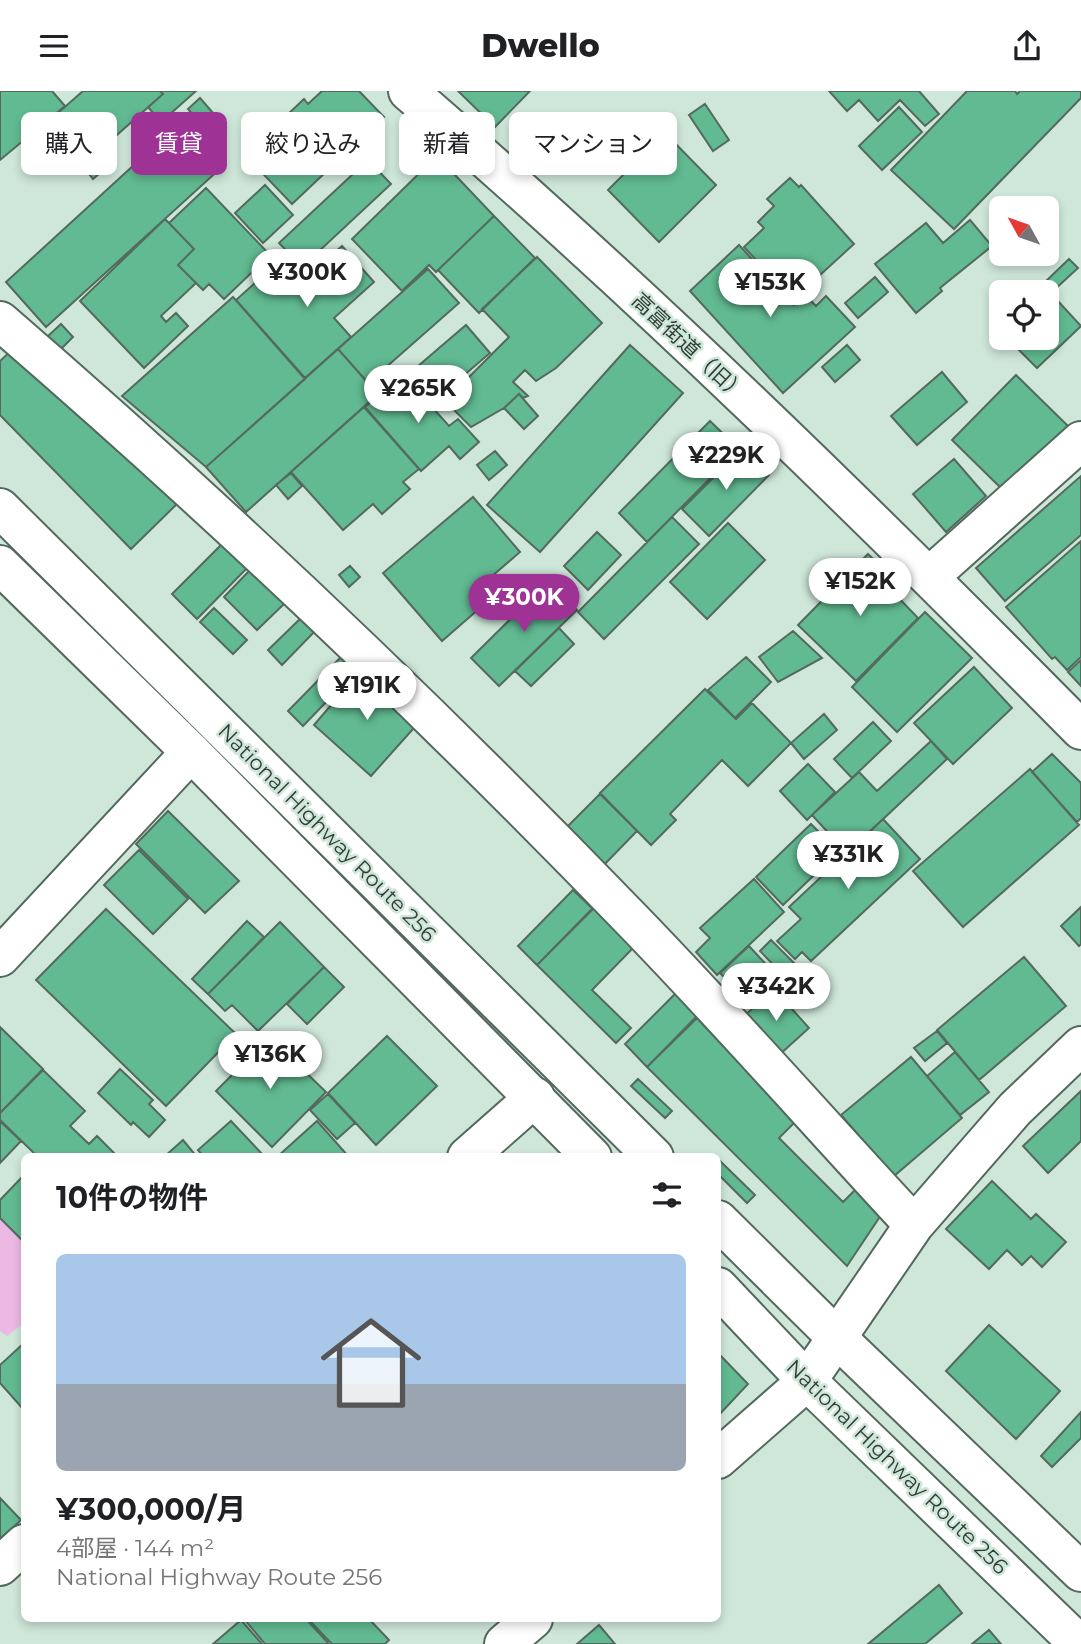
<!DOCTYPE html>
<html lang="ja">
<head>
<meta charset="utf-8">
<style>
	body { margin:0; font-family:Montserrat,"Noto Sans JP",sans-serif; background:#f2f2f2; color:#202124; height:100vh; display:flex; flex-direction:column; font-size:26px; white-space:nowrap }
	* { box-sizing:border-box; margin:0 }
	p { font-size:23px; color:#757577 }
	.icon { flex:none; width:38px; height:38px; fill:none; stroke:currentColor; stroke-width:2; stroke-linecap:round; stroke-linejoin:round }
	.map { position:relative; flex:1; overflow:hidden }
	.side { position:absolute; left:21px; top:1062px; width:700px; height:469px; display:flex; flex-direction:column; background:#fff; border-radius:10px; box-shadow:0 4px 10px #0003 }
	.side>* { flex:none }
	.hud { position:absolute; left:21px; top:21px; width:700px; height:63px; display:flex; gap:14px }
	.needle { width:46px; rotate:310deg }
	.fabs { position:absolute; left:989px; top:105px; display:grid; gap:14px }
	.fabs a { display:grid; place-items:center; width:70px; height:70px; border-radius:10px; background:#fff; box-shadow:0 4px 10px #0003; font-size:35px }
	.price { position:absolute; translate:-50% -60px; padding:0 16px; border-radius:24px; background:#fff; color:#222; font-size:23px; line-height:46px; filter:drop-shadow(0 2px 4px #0008) }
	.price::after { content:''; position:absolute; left:50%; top:42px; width:21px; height:16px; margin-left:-10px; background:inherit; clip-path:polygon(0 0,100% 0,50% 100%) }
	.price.active { background:#9e3395; color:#fff }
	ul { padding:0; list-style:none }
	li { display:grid; align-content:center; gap:14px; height:371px; padding:0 35px }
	li span { display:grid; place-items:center; height:217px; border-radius:10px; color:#555 }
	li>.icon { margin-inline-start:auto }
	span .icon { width:126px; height:126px; fill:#fffc; stroke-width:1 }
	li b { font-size:30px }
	h2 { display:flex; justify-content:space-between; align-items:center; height:84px; padding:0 35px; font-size:30px }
	.pill { padding:0 24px; border-radius:10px; background:#fff; box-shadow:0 4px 10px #0003; font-size:24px; line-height:63px }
	.pill.active { background:#9e3395; color:#fff }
	header { display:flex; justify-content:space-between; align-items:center; height:91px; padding:0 35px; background:#fff; font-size:32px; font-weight:800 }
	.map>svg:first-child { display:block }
	.green { fill:#ecb9e5 }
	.building { fill:#61ba91; stroke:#546a5f; stroke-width:2 }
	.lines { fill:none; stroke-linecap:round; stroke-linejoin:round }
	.minor-casing { stroke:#53695d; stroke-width:42 }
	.highway-casing { stroke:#53695d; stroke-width:42 }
	.minor { stroke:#fff; stroke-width:38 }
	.highway { stroke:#fff; stroke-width:38 }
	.labels { text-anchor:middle; stroke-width:5; stroke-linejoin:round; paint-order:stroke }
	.street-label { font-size:21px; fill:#333d38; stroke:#cee7d9 }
</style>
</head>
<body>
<header><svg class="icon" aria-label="menu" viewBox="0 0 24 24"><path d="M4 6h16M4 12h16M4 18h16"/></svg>Dwello<svg class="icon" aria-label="share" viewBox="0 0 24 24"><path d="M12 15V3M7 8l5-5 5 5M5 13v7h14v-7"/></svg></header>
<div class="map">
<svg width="1081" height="1553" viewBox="0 0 1081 1553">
	<rect width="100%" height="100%" fill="#cee7d9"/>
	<!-- green -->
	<path class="green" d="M0,1124L24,1139V1232L7,1245L0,1240Z"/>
	<!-- building -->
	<path class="building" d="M0,0H52L65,15L0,69Z
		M83,0H160L163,3L109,51L91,31L61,58L42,36Z
		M160,0H196L161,31L148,16L163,3Z
		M322,0H359L384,26L292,113L245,64L304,8L308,13Z
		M458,0H530L495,36Z
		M829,0H919L939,23L925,35L900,9L878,30L859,9L847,20Z
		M967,0H1015L1017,3L1020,0H1081V7L954,138L891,79Z
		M200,7L226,37L214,48L188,18Z
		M705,13L729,49L713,60L689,24Z
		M899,16L922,41L882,79L859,55Z
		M181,31L222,76L46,236L6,191Z
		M665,42L716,94L659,151L608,99Z
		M104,55L115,69L93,88L81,73Z
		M437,65L494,125L436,181L429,174L402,200L352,148Z
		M368,69L391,93L302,176L279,152Z
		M790,87L799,96L801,94L854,153L809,194L801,185L785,200L744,156L764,137L758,131L774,115L767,108Z
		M265,94L293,124L263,152L235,122Z
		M206,97L270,164L224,208L209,193L203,199L178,174L194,158L169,132Z
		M494,125L535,167L479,222L438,179Z
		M165,128L194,158L178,174L196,192L161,225L166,231L176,222L188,235L144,277L80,210Z
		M970,129L992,155L940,197L942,200L916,222L875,173L926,132L943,152Z
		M739,154L794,214L805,204L816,215L826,205L855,236L783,302L690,200Z
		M342,155L374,191L334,227L351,246L305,287L236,209L274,175L295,197Z
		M537,166L602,232L556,277L536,290L525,279L513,291L528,305L523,307L519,303L504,317L471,336L445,310L509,246L482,218Z
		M1069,168L1078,177L1053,200L1045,191Z
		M428,178L459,212L368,292L338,258Z
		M875,186L888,201L858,227L845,212Z
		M1043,194L1081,235L1037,277L1007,247H1046V201H1036Z
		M233,206L305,288L206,376L122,305Z
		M61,233L73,246L60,259L47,246Z
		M466,234L490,262L435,309L411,281Z
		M630,254L683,302L540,461L487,414Z
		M847,254L860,269L835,291L822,276Z
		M14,257L183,407L131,458L0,324V270Z
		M338,258L378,303L246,421L206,376Z
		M942,281L967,311L917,354L891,325Z
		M402,283L449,335L458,328L479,351L460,368L449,355L421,380L365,316Z
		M1016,284L1068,335L1004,400L952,349Z
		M519,303L538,325L524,338L504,317Z
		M364,316L419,378L403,391L410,398L382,423L373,413L343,439L291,381Z
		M710,330L739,358L647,451L619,422Z
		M743,357L769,384L709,445L682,418Z
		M495,360L507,374L489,389L477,374Z
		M954,368L986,405L946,441L913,403Z
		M291,382L302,395L288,408L276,394Z
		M1081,385V444L1005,510L976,477Z
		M473,406L520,461L477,498L488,510L442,550L383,482Z
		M672,426L699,453L604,548L578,521Z
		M728,432L765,469L707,528L670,491Z
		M597,441L621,464L588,499L564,475Z
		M1081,450V566L1067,579L1055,566L1052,568L1006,516Z
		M224,451L249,475L197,528L172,503Z
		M868,463L899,493L892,500L918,527L856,590L798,534Z
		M350,475L360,486L349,496L339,484Z
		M251,478L285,512L257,539L224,506Z
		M549,490L577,519L499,595L471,567Z
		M214,517L247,549L233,563L200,531Z
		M925,521L972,567L897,641L852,596Z
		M302,526L316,539L282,574L268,559Z
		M559,537L574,553L531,595L515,580Z
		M793,540L822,567L778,591L759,566Z
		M341,566L356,580L303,635L288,620Z
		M746,566L771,591L735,627L708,599Z
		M1081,569V595L1068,581Z
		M974,576L1012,617L953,673L914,632Z
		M363,577L421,629L371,685L314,634Z
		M705,598L736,628L752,612L791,652L748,695L722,669L670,723L676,729L651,754L600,702Z
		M824,623L837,639L804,668L791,652Z
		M873,631L891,650L852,687L834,668Z
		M931,650L947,668L847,762L812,724L859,681L877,700Z
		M1052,663L1081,692V727L1077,731L1032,681Z
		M808,673L835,701L807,729L780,700Z
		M1030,678L1079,734L963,836L913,780Z
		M600,703L637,740L598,780L560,743Z
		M168,720L239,790L205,822L136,753Z
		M883,728L920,768L811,870L802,861L795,868L777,850L801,828L789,816Z
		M811,733L838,761L783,814L756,786Z
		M139,759L188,808L153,843L104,794Z
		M754,788L784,821L717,884L696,861L710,847L700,837Z
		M573,799L593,818L537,874L518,855Z
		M594,816L634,856L592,899L631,937L616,952L537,874Z
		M1081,816V853L1079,855L1061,835Z
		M106,818L236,943L166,1015L36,889Z
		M247,830L264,846L208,903L192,888Z
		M280,831L324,876L258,940L232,914L225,920L208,903Z
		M771,849L797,875L785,886L760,860Z
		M749,855L773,881L744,907L720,882Z
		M1024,866L1066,915L979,989L937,939Z
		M324,876L344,896L307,933L287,913Z
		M774,898L809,937L778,965L743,926Z
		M675,903L697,925L647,976L625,953Z
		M697,927L795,1031L779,1047L843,1111L857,1097L881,1124L847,1175L647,976Z
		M0,936L43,978L0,1022Z
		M937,940L947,952L925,970L914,957Z
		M266,943L326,1001L272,1056L216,1000L245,971L241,968Z
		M387,945L437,995L376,1054L328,1002Z
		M955,961L989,1001L960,1024L927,985Z
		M911,966L962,1027L894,1085L841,1024Z
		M120,978L153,1009L149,1013L165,1029L149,1046L133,1031L131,1034L98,1002Z
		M43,979L85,1020L70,1035L89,1053L97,1045L118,1066H38L0,1029V1022Z
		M638,988L672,1020L665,1027L631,995Z
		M1081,1000V1050L1048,1082L1023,1055Z
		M328,1003L355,1032L337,1048L310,1019Z
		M0,1030L21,1050L0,1072Z
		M231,1030L263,1064L267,1066H204L198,1059Z
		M317,1030L349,1066H277Z
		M183,1049L197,1066H164Z
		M718,1068L755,1104L747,1112L718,1083Z
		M24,1084V1151L0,1127V1109Z
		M992,1090L1031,1128L1036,1123L1066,1151L1042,1176L1031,1165L1022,1174L1007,1159L989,1178L946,1138Z
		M989,1234L1060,1300L1016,1348L946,1280Z
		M24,1252V1319L0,1292V1274Z
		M718,1262L748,1293L718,1325Z
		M1081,1321V1347L1052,1376L1041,1365Z
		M0,1407L21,1429L0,1448Z
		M939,1494L962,1522L925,1553H868Z
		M244,1528H306L329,1553H265Z
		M308,1528H369L389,1549L385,1553H332Z
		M241,1529L262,1553H213Z
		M599,1534L615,1553H577Z
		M989,1539L1001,1553H972Z"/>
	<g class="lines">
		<!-- minor casing -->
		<g class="minor-casing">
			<path id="minor" d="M408,0C642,202 864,419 1081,639
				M0,230C220,420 431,621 633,830C729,929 820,1033 914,1134
				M930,485L1081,350
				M0,866L191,661
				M467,1066L535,1006
				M718,1368L807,1290L914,1134L1015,1018L1081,955
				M0,1475L24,1453
				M504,1553L533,1528"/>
		</g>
		<!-- highway casing -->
		<g class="highway-casing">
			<path id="highway" d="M0,417L654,1066
				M0,474L191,661L592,1066
				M718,1129L836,1246L1081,1481
				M718,1196L807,1290L1079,1553"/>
		</g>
		<!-- minor -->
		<use href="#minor" class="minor"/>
		<!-- highway -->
		<use href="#highway" class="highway"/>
	</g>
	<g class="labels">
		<!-- street labels -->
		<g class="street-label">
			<text transform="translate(689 256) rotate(43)" y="7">高富街道（旧）</text>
			<text transform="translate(327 742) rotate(45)" y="7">National Highway Route 256</text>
			<text transform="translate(897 1376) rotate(44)" y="7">National Highway Route 256</text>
		</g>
	</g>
</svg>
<div class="fabs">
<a><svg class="needle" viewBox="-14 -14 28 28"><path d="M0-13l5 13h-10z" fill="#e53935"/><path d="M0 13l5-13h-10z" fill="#757577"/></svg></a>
<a><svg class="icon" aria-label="locate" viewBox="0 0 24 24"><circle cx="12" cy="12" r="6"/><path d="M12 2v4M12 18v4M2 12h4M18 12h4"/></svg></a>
</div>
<b class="price" style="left:307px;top:218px">¥300K</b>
<b class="price" style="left:770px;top:228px">¥153K</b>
<b class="price" style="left:418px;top:334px">¥265K</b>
<b class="price" style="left:726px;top:401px">¥229K</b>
<b class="price" style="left:860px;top:527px">¥152K</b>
<b class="price active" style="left:524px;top:543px">¥300K</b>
<b class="price" style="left:367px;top:631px">¥191K</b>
<b class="price" style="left:848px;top:800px">¥331K</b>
<b class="price" style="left:776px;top:932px">¥342K</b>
<b class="price" style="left:270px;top:1000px">¥136K</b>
<div class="hud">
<a class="pill">購入</a>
<a class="pill active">賃貸</a>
<a class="pill">絞り込み</a>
<a class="pill">新着</a>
<a class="pill">マンション</a>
</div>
<section class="side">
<h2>10件の物件<svg class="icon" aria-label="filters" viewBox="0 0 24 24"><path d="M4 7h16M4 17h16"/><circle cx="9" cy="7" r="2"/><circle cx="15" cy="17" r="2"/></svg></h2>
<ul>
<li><span style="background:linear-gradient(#a9c7e8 60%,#9aa5b1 0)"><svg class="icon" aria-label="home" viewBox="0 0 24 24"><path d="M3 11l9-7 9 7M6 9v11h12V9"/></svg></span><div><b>¥300,000/月</b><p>4部屋 · 144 m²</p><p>National Highway Route 256</p></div></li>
</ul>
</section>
</div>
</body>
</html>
